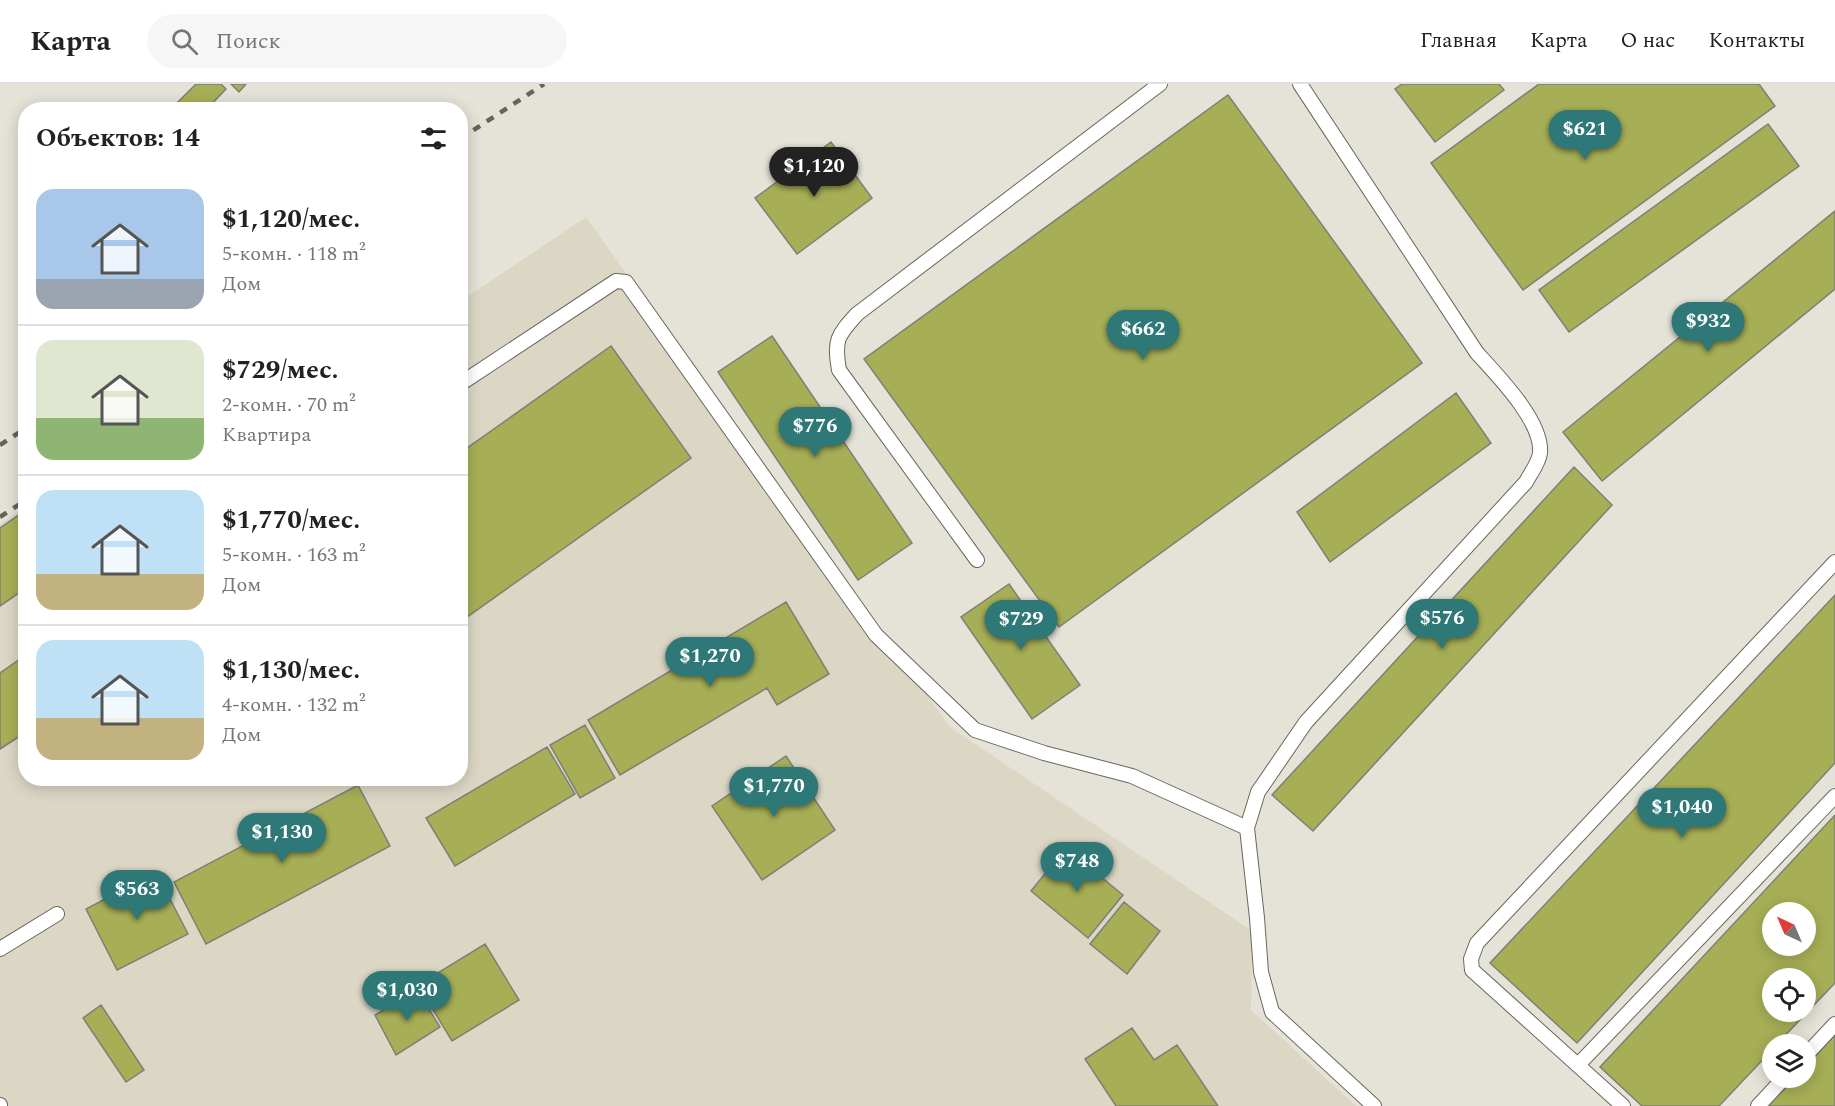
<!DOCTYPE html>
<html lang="ru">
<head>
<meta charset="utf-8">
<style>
	body { margin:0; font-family:Spectral,serif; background:#f6f6f6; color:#222; height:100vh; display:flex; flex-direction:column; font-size:22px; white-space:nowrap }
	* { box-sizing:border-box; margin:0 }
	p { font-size:20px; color:#767676 }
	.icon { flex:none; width:33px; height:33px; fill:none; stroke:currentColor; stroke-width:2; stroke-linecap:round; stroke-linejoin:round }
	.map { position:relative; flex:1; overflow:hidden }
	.details { position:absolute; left:18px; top:18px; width:450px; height:684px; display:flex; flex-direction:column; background:#fff; border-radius:24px; box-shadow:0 3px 15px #0003 }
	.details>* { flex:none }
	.needle { width:39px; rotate:316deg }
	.controls { position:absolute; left:1762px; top:818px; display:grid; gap:12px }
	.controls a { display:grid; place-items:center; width:54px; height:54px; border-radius:50%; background:#fff; box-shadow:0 3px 15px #0003; font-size:30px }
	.price { position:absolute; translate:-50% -51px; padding:0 14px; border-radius:21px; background:#2e7878; color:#fff; font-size:20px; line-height:39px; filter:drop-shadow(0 2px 3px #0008) }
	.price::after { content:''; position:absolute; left:50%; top:36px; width:18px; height:14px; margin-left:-9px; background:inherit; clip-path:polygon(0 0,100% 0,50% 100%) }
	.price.on { background:#222; color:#fff }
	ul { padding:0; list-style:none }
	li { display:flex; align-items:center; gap:18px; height:150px; padding:0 18px }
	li+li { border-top:2px solid #e0e0e0 }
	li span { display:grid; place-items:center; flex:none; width:168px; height:120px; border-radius:18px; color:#555 }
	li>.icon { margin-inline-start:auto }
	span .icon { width:72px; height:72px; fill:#fffc; stroke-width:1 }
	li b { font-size:26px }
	h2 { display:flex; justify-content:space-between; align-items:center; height:72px; padding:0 18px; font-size:26px }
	header { display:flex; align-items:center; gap:36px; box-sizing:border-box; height:84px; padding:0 30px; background:#fff; border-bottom:2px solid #e0e0e0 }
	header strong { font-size:28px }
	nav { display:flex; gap:33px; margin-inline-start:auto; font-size:21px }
	.search { width:420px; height:54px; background:#f6f6f6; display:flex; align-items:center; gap:15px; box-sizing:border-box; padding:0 21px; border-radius:33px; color:#767676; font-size:22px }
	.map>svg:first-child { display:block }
	.built { fill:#dcd7c5 }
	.building { fill:#a7af56; stroke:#7e7f76; stroke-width:1.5; fill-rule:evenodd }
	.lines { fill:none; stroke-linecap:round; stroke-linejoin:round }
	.lane-casing { stroke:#6a675e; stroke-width:16 }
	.lane { stroke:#fff; stroke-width:14 }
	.rail { stroke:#64635c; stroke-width:4.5; stroke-dasharray:8 8; stroke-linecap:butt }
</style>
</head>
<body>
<header>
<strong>Карта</strong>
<div class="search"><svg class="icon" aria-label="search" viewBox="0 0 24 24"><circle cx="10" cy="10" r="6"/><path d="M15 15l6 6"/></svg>Поиск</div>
<nav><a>Главная</a><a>Карта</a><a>О нас</a><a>Контакты</a></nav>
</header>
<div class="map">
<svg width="1835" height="1022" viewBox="0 0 1835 1022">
	<rect width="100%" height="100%" fill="#e5e2d7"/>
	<!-- built -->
	<path class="built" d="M586,133L950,643L1252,847L1251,926L1356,1022H0V440L25,423L26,694H460L461,217Z"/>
	<!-- building -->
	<path class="building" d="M196,0H221L226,5L206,26H170Z
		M231,0H246L239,8Z
		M1402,0H1499L1504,6L1435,58L1395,5Z
		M1539,0H1759L1775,22L1523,206L1431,79Z
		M1228,11L1422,279L1059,543L864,275Z
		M1768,40L1799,82L1569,248L1539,206Z
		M831,58L872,114L797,170L755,114Z
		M1835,127V205L1602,397L1563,348Z
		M772,252L912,459L858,496L718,288Z
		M611,262L691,374L460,538V369Z
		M1456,309L1491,359L1330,478L1297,428Z
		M1574,383L1612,421L1313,747L1272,711Z
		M26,426V504L0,522V444Z
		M1009,500L1080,601L1032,635L961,533Z
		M1835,511V679L1577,959L1490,879Z
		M786,518L829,590L777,621L767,604L620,691L588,636Z
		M26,571V648L0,665V589Z
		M585,641L615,694L580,714L550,661Z
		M547,663L575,710L455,782L426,734Z
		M786,672L835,746L762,796L712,722Z
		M358,701L390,762L206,860L174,798Z
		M1835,731V899L1777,960H1773V965L1719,1022H1642L1600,983ZM1773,828H1806V861H1773ZM1773,894H1806V927H1773Z
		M1066,764L1123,811L1088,854L1031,807Z
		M156,788L188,850L117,886L86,825Z
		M1124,818L1160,847L1127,890L1090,860Z
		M485,860L519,916L452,957L418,901Z
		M417,906L440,943L396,971L375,931Z
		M101,921L144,986L126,998L83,934Z
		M1132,944L1154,976L1177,961L1218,1022H1116L1085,975Z
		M1835,951V1022H1768L1796,993H1806V982Z"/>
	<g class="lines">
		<!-- lane casing -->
		<g class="lane-casing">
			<path id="lane" d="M1300,0L1477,269C1498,292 1543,338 1540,369C1539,379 1530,390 1526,398L1306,638L1258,708L1247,744L1257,834L1261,888L1272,928L1374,1022
				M460,300L616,197L626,198L876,551L975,646L1044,669L1132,692L1247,744
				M977,476L839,286C834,256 837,252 857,230L1160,0
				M0,865L57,830
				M1806,971L1835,940
				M1578,981L1835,712
				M0,1021V1022
				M1623,1022L1472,886L1471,875L1477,859L1835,478
				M1758,1022L1785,993"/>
		</g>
		<!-- lane -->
		<use href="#lane" class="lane"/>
		<!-- rail -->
		<path class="rail" d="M460,55L544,0
			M0,361L26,344
			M0,433L26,416"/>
	</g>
</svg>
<div class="controls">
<a><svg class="needle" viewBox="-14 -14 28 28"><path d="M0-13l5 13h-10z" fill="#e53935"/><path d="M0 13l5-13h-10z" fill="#767676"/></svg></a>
<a><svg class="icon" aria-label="locate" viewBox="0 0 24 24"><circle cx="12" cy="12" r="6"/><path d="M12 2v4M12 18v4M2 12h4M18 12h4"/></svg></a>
<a><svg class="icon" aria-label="layers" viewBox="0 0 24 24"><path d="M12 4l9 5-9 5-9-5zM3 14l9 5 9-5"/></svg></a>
</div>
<b class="price" style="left:1585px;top:77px">$621</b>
<b class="price on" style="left:814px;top:114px">$1,120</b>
<b class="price" style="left:1708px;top:269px">$932</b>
<b class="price" style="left:1143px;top:277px">$662</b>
<b class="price" style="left:815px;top:374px">$776</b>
<b class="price" style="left:1442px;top:566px">$576</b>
<b class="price" style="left:1021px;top:567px">$729</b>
<b class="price" style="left:710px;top:604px">$1,270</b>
<b class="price" style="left:774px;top:734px">$1,770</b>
<b class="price" style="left:1682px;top:755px">$1,040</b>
<b class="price" style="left:282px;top:780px">$1,130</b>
<b class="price" style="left:1077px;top:809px">$748</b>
<b class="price" style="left:137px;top:837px">$563</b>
<b class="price" style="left:407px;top:938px">$1,030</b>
<section class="details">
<h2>Объектов: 14<svg class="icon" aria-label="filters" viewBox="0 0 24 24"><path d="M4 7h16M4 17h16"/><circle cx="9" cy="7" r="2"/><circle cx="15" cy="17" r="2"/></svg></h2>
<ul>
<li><span style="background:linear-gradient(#a9c7e8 75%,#9aa5b1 0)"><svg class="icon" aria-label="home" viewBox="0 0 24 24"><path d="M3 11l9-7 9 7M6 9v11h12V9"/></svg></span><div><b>$1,120/мес.</b><p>5-комн. · 118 m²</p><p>Дом</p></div></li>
<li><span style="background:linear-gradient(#dfe7d0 65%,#8fb573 0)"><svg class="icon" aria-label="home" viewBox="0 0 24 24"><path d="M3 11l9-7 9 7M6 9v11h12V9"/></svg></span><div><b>$729/мес.</b><p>2-комн. · 70 m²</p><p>Квартира</p></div></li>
<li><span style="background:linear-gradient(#bfe0f5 70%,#c2b280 0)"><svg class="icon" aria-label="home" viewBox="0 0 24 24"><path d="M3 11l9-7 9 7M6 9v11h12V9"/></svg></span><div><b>$1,770/мес.</b><p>5-комн. · 163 m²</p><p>Дом</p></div></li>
<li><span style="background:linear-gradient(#bfe0f5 65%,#c2b280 0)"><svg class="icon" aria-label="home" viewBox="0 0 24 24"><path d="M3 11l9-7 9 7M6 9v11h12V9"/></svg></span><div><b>$1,130/мес.</b><p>4-комн. · 132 m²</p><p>Дом</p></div></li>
</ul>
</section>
</div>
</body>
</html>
